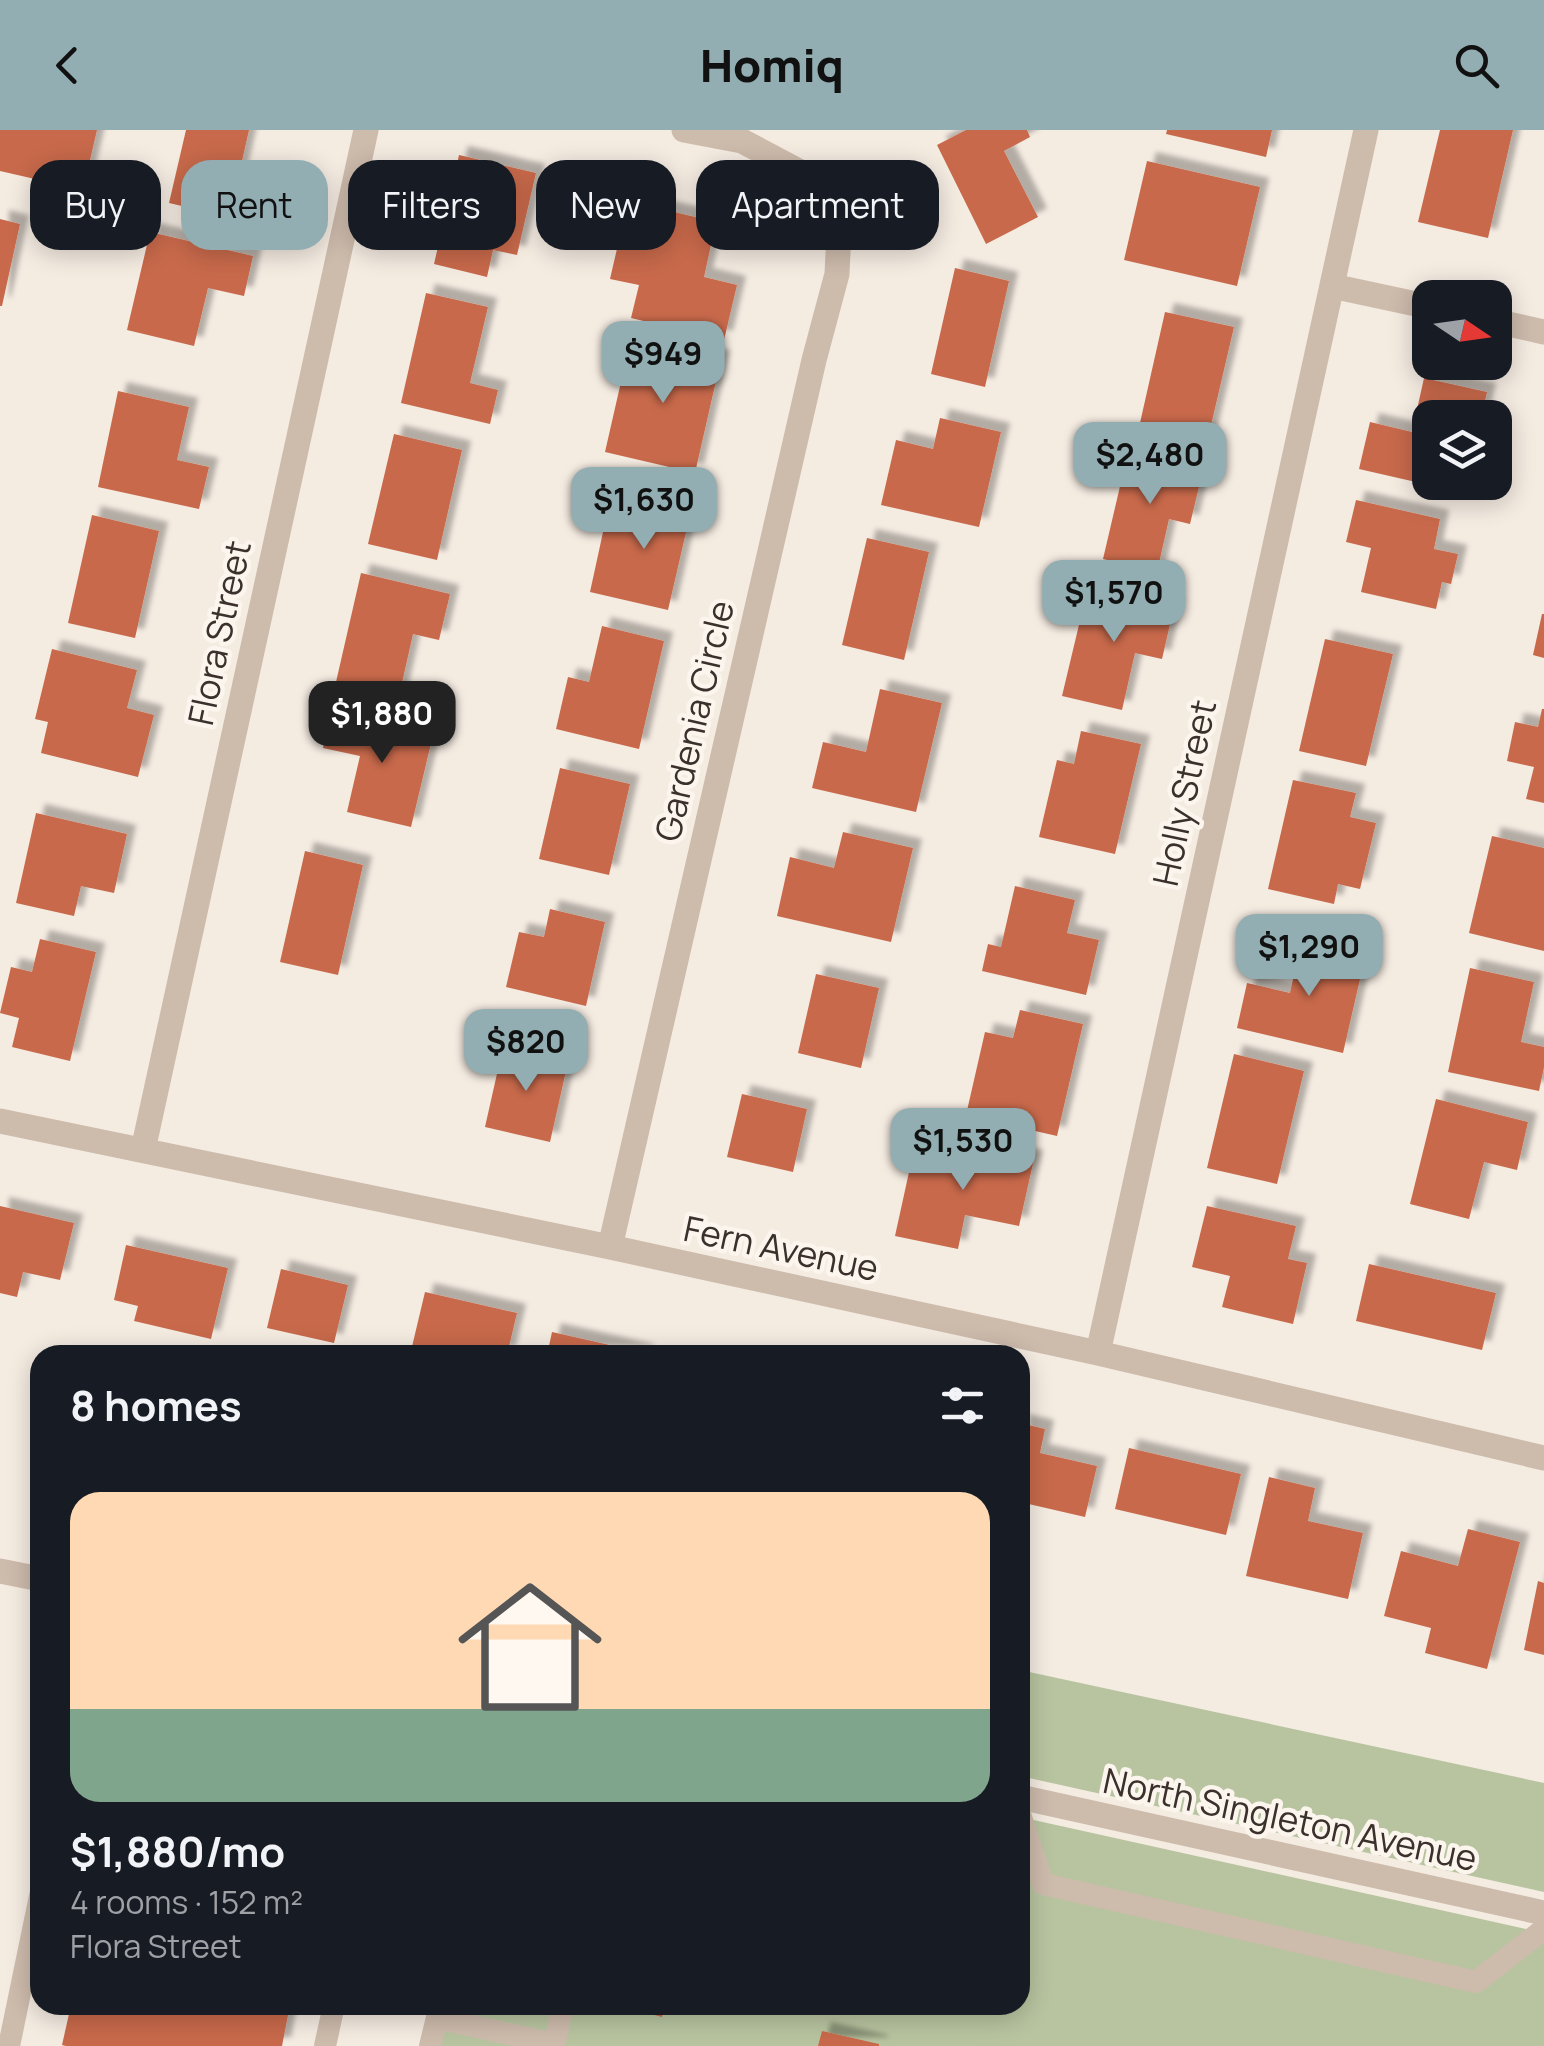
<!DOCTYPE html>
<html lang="en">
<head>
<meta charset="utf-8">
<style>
	body { margin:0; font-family:Manrope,sans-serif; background:#242831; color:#f1f3f6; height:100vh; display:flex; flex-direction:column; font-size:38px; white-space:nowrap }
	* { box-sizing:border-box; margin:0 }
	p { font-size:32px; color:#9ea1a6 }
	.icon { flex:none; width:55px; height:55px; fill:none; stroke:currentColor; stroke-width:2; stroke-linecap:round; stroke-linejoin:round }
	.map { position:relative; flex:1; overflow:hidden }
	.drawer { position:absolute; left:30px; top:1215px; width:1000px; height:670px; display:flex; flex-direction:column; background:#171b24; border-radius:30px; box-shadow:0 5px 25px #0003 }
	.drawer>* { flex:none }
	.hud { position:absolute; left:30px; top:30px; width:1000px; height:90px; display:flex; gap:20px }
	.needle { width:65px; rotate:103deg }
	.buttons { position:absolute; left:1412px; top:150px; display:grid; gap:20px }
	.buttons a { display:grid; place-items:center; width:100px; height:100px; border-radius:20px; background:#171b24; box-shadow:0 5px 25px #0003; font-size:50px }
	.price { position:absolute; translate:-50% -85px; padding:0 22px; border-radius:20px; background:#92aeb2; color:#111; font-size:32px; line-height:65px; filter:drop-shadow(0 2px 5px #0008) }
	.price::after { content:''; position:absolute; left:50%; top:60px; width:30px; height:22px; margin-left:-15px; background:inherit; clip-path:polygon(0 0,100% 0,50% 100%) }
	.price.current { background:#222; color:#fff }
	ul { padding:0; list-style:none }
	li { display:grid; align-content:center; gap:20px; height:530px; padding:0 40px }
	li span { display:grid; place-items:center; height:310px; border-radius:30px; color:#555 }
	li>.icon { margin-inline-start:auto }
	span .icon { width:180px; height:180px; fill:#fffc; stroke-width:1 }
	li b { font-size:42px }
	h2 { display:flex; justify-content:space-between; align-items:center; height:120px; padding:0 40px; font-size:42px }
	.tag { padding:0 35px; border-radius:30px; background:#171b24; box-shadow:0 5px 25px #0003; font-size:35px; line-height:90px }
	.tag.current { background:#92aeb2; color:#111 }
	header { display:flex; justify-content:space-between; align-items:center; height:130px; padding:0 40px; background:#92aeb2; color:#111; font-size:45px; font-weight:800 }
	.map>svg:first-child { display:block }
	.green { fill:#b8c4a0 }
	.building { fill:#c8694b; filter:url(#shadow) }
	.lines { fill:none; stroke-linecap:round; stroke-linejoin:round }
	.service { stroke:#cdbbac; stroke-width:22 }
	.minor { stroke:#cdbbac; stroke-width:25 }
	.tertiary { stroke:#cdbbac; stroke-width:25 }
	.labels { text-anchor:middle; stroke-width:9; stroke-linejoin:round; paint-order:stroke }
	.street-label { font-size:35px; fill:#3b302b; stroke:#fbf5ee }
</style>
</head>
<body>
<header><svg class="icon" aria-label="back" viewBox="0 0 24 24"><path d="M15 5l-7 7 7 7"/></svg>Homiq<svg class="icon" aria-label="search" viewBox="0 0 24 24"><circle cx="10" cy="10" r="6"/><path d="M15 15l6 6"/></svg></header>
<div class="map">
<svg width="1544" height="1916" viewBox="0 0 1544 1916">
	<defs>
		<filter id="shadow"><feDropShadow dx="9" dy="-9" stdDeviation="2.5" flood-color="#0004"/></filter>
	</defs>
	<rect width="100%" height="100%" fill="#f4ebe1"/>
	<!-- green -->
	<path class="green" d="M1020,1540L1544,1653V1762L1020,1646Z
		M1020,1687L1544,1803V1916H435L444,1875H1020Z"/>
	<!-- building -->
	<path class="building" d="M0,0H97L83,60L0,41Z
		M186,0H249L237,53L268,60L260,94L169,73Z
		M966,0H1027L1030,7L1004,21L1038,87L986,114L937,15Z
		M1167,0H1272L1266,27L1166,4Z
		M1440,0H1513L1488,108L1418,92Z
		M459,25L536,43L517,125L493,120L487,147L434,134Z
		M1147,31L1260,57L1237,156L1124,130Z
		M628,71L716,92L704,147L737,155L724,210L631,188L639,155L610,149Z
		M0,89L20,94L2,176H0Z
		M150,102L253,126L244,166L208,158L194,216L127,200Z
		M955,138L1009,151L985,257L931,244Z
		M426,163L488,177L470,253L498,260L490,294L401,273Z
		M1165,182L1234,197L1208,308L1140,293Z
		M631,208L721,229L695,343L605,322Z
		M1424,248L1487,262L1481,288H1430V352H1480L1477,366L1359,339L1370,292L1412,302Z
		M118,261L189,277L177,330L209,337L199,379L98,357Z
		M940,288L1001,302L979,397L881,375L896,310L933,319Z
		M394,304L462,320L437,430L368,414Z
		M1129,318L1204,336L1190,394L1169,389L1157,442L1103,429Z
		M640,360L693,372L668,480L590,462L605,393L631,399Z
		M1356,370L1440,389L1434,419L1458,424L1451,454L1442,452L1436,479L1361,462L1371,418L1346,412Z
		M92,385L159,401L135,508L68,493Z
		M867,408L929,422L904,530L842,515Z
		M361,443L450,464L439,510L413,504L399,566L336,552Z
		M1088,457L1174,477L1162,529L1135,523L1122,580L1062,566Z
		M1542,484H1544V528L1533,525Z
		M602,496L664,511L639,619L556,599L568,547L589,552Z
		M1325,509L1393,524L1366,636L1299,621Z
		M52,519L137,540L127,578L154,585L138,647L41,623L48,592L35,589Z
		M880,559L942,573L916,682L812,658L823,612L866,622Z
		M1542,579H1544V673L1526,669L1534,637L1507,631L1515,592L1538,597Z
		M331,582L433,605L411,697L347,682L360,626L323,618Z
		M1081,601L1141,614L1115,724L1039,707L1057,630L1074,634Z
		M560,638L630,654L609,745L539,729Z
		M1293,650L1356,663L1350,687L1376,693L1360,759L1338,754L1334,774L1268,759Z
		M36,683L127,704L114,763L81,756L74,786L16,773Z
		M843,702L913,718L891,812L777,786L790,727L834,738Z
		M1492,706L1544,718V821L1469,803Z
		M305,721L363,735L338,845L280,832Z
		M1015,756L1075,770L1067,803L1099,810L1086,865L982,841L988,814L1001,817Z
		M550,779L605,792L586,876L506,857L519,802L544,807Z
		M1302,808L1366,823L1343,923L1237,898L1247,853L1290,863Z
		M40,809L96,822L70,931L12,917L19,888L0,883L11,837L32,842Z
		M1470,838L1534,852L1521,912L1544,917V937L1539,961L1448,942Z
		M816,844L879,858L861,938L798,923Z
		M1020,880L1083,894L1057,1006L966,985L985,902L1013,908Z
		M503,917L568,932L550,1012L485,997Z
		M1234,924L1304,941L1277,1054L1207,1038Z
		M742,964L807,979L793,1042L727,1027Z
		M1436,969L1528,992L1517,1040L1484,1032L1469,1089L1410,1074Z
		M945,1009L1034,1029L1019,1096L965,1085L958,1119L895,1106L911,1033L939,1039Z
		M0,1076L74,1093L60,1150L23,1142L17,1167L0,1163Z
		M1207,1076L1296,1096L1288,1129L1307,1133L1293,1194L1222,1177L1230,1146L1192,1137Z
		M126,1115L228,1138L211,1209L134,1191L138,1176L114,1170Z
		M1369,1134L1496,1163L1482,1220L1356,1191Z
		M281,1139L348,1155L334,1213L267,1198Z
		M425,1162L517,1183L507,1225H410Z
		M552,1202L645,1223V1225H547Z
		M1020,1293L1045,1299L1040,1323L1097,1336L1085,1387L1020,1372Z
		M1129,1318L1241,1344L1226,1405L1115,1379Z
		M1269,1347L1315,1358L1308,1391L1363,1403L1348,1469L1246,1446Z
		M1468,1399L1520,1412L1487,1539L1425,1523L1431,1498L1384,1486L1401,1421L1458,1436Z
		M1538,1451L1544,1453V1525L1524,1520Z
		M71,1875H290L282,1916H66L62,1915Z
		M617,1875H665L662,1887Z
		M822,1901L879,1914V1916H818Z"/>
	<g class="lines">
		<!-- service -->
		<path class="service" d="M1020,1684L1043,1754L1476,1852L1544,1799
			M437,1888L554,1914
			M9,1916L40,1766
			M325,1916L334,1875
			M430,1916L440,1875
			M554,1916L563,1875"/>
		<!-- minor -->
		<path class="minor" d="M1332,156L1430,177
			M1495,191L1544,202
			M0,991L610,1117L1098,1223L1544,1328
			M143,1020L366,0
			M610,1117L814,230L837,144L840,80L808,46L742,11L684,0
			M1098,1223L1366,0"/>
		<!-- tertiary -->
		<path class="tertiary" d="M0,1441L40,1449
			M1020,1667L1544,1783"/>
	</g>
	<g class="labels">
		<!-- street labels -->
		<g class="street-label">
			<text transform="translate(220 503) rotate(-78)" y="12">Flora Street</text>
			<text transform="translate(695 591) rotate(-77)" y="12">Gardenia Circle</text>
			<text transform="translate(1185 663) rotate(-78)" y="12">Holly Street</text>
			<text transform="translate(781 1119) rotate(12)" y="12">Fern Avenue</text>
			<text transform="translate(1290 1690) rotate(12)" y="12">North Singleton Avenue</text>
		</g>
	</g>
</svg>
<div class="buttons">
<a><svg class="needle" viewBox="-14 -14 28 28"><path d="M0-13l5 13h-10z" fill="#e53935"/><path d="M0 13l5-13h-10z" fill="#9ea1a6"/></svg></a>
<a><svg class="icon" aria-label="layers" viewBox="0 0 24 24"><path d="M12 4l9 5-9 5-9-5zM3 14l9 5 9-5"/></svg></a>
</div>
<b class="price" style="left:663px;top:276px">$949</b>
<b class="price" style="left:1150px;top:377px">$2,480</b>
<b class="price" style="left:644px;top:422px">$1,630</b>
<b class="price" style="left:1114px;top:515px">$1,570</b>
<b class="price current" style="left:382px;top:636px">$1,880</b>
<b class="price" style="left:1309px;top:869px">$1,290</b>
<b class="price" style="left:526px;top:964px">$820</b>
<b class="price" style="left:963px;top:1063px">$1,530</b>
<div class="hud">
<a class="tag">Buy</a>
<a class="tag current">Rent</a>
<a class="tag">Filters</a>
<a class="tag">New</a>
<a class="tag">Apartment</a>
</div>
<section class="drawer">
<h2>8 homes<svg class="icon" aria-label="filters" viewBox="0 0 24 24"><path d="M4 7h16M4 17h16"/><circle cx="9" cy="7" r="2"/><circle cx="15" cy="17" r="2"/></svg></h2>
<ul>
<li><span style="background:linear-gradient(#ffd9b3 70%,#7fa58c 0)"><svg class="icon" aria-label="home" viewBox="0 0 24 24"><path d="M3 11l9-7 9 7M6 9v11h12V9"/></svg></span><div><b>$1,880/mo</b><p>4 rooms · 152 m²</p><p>Flora Street</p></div></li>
</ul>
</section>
</div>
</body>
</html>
